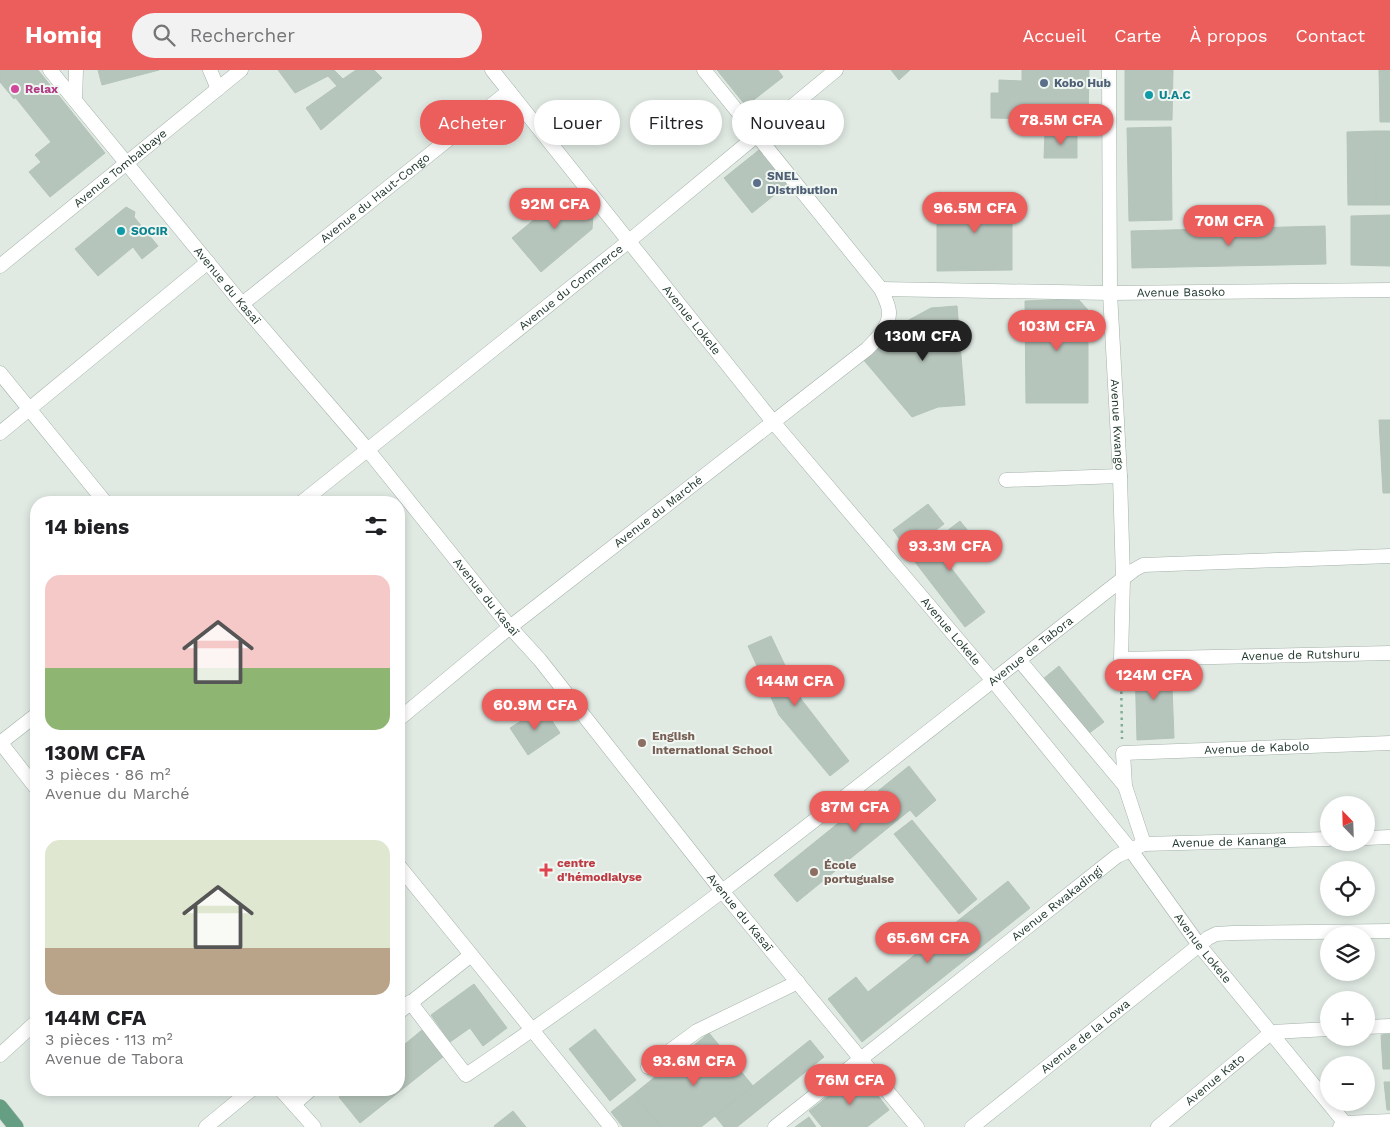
<!DOCTYPE html>
<html lang="fr">
<head>
<meta charset="utf-8">
<style>
	body { margin:0; font-family:"Work Sans",sans-serif; background:#f2f2f2; color:#202124; height:100vh; display:flex; flex-direction:column; font-size:19px; white-space:nowrap }
	* { box-sizing:border-box; margin:0 }
	p { font-size:16px; color:#757577 }
	.icon { flex:none; width:28px; height:28px; fill:none; stroke:currentColor; stroke-width:2; stroke-linecap:round; stroke-linejoin:round }
	.map { position:relative; flex:1; overflow:hidden }
	.panel { position:absolute; left:30px; top:426px; width:375px; height:600px; display:flex; flex-direction:column; background:#fff; border-radius:20px; box-shadow:0 2px 8px #0003 }
	.panel>* { flex:none }
	.guide { position:absolute; left:420px; top:30px; width:475px; height:45px; display:flex; gap:10px }
	.needle { width:32px; rotate:337deg }
	.tools { position:absolute; left:1320px; top:726px; display:grid; gap:10px }
	.tools a { display:grid; place-items:center; width:55px; height:55px; border-radius:50%; background:#fff; box-shadow:0 2px 8px #0003; font-size:25px }
	.price { position:absolute; translate:-50% -42px; padding:0 11px; border-radius:18px; background:#ec5e5c; color:#fff; font-size:16px; line-height:32px; filter:drop-shadow(0 1px 2px #0008) }
	.price::after { content:''; position:absolute; left:50%; top:30px; width:15px; height:11px; margin-left:-8px; background:inherit; clip-path:polygon(0 0,100% 0,50% 100%) }
	.price.current { background:#222; color:#fff }
	ul { padding:0; list-style:none }
	li { display:grid; align-content:center; gap:10px; height:265px; padding:0 15px }
	li span { display:grid; place-items:center; height:155px; border-radius:15px; color:#555 }
	li>.icon { margin-inline-start:auto }
	span .icon { width:90px; height:90px; fill:#fffc; stroke-width:1 }
	li b { font-size:21px }
	h2 { display:flex; justify-content:space-between; align-items:center; height:60px; padding:0 15px; font-size:21px }
	.chip { padding:0 18px; border-radius:22px; background:#fff; box-shadow:0 2px 8px #0003; font-size:18px; line-height:45px }
	.chip.current { background:#ec5e5c; color:#fff }
	header { display:flex; align-items:center; gap:30px; box-sizing:border-box; height:70px; padding:0 25px; background:#ec5e5c; color:#fff }
	header strong { font-size:24px }
	nav { display:flex; gap:28px; margin-inline-start:auto; font-size:18px }
	.search { width:350px; height:45px; background:#f2f2f2; display:flex; align-items:center; gap:12px; box-sizing:border-box; padding:0 18px; border-radius:28px; color:#757577; font-size:19px }
	.map>svg:first-child { display:block }
	.building { fill:#b6c5bc; stroke:#b3c4b9 }
	.lines { fill:none; stroke-linecap:round; stroke-linejoin:round }
	.minor-casing { stroke:#a3b2a9; stroke-width:15 }
	.major-casing { stroke:#bdc4c0; stroke-width:16 }
	.path { stroke:#82ad95; stroke-width:2.5; stroke-dasharray:2.5 4; stroke-linecap:butt }
	.minor { stroke:#fff; stroke-width:14 }
	.major { stroke:#669e83; stroke-width:15 }
	.service-dot { fill:#5c6f8a; stroke:#f0f7f2; stroke-width:2 }
	.hotel-dot { fill:#d1479c; stroke:#f0f7f2; stroke-width:2 }
	.culture-dot { fill:#0f9aa8; stroke:#f0f7f2; stroke-width:2 }
	.education-dot { fill:#8d6e63; stroke:#f0f7f2; stroke-width:2 }
	.health-dot { fill:#e0444e; stroke:#f0f7f2; stroke-width:2 }
	.labels { text-anchor:middle; stroke-width:4; stroke-linejoin:round; paint-order:stroke }
	.service-label { font-size:12px; font-weight:bold; fill:#4e5e75; stroke:#f0f7f2; text-anchor:start }
	.hotel-label { font-size:12px; font-weight:bold; fill:#b23c85; stroke:#f0f7f2; text-anchor:start }
	.culture-label { font-size:12px; font-weight:bold; fill:#0d838f; stroke:#f0f7f2; text-anchor:start }
	.street-label { font-size:12px; fill:#223a2e; stroke:#f0f7f2 }
	.education-label { font-size:12px; font-weight:bold; fill:#785e54; stroke:#f0f7f2; text-anchor:start }
	.health-label { font-size:12px; font-weight:bold; fill:#be3a42; stroke:#f0f7f2; text-anchor:start }
</style>
</head>
<body>
<header>
<strong>Homiq</strong>
<div class="search"><svg class="icon" aria-label="search" viewBox="0 0 24 24"><circle cx="10" cy="10" r="6"/><path d="M15 15l6 6"/></svg>Rechercher</div>
<nav><a>Accueil</a><a>Carte</a><a>À propos</a><a>Contact</a></nav>
</header>
<div class="map">
<svg width="1390" height="1057" viewBox="0 0 1390 1057">
	<rect width="100%" height="100%" fill="#e0eae3"/>
	<!-- building -->
	<path class="building" d="M0,0H38L42,5L14,29L0,12Z
		M98,0H159L102,15Z
		M278,0H334L343,9L356,0H374L382,8L321,60L306,38L337,16L328,6L295,23Z
		M717,0H778L783,7L746,36Z
		M891,0H910L899,10Z
		M1022,0H1089L1088,50L991,48V23H999V10L1022,11Z
		M1125,0H1173L1172,50H1125Z
		M1379,0H1390V52H1380Z
		M42,5L105,83L50,127L29,102L41,92L35,85L51,72L15,27Z
		M1171,57L1172,150L1129,151L1127,58Z
		M1374,61L1376,135H1348L1347,62Z
		M1374,61H1390V135H1376Z
		M1045,63H1077V88H1044Z
		M759,80L788,114L752,143L724,108Z
		M572,118L593,145L592,159L541,202L512,168Z
		M1012,127V200L937,201V128Z
		M126,137L135,142L134,147L158,176L142,189L133,177L98,206L75,179Z
		M1390,145V196L1351,195V146Z
		M1325,156L1326,194L1132,198L1131,161Z
		M1078,229L1088,240V333H1026L1025,231Z
		M957,236L965,335L938,337L912,347L862,288L907,251L931,238Z
		M1379,350H1390V423H1383Z
		M928,434L944,454L908,481L893,460Z
		M960,451L977,472L948,494L985,542L965,557L912,488Z
		M771,566L801,629L849,691L830,706L779,645L748,576Z
		M1171,592L1174,668L1137,670L1135,594Z
		M1059,596L1104,652L1088,664L1043,609Z
		M543,637L560,663L528,685L510,658Z
		M909,696L936,730L916,747L910,740L797,832L774,805Z
		M912,750L977,829L959,844L894,764Z
		M1008,811L1030,838L862,972L828,929L856,907L868,922Z
		M474,914L507,958L483,976L470,958L450,972L431,945Z
		M595,959L636,1010L610,1031L569,979Z
		M422,960L444,986L360,1053L339,1027L348,1020H399V979Z
		M709,963L753,1016L701,1057H661L634,1024Z
		M1390,964V999H1383L1381,965Z
		M810,970L824,987L737,1057H724L715,1046Z
		M860,1002L889,1040L867,1057H822L809,1041Z
		M1384,1012H1390V1040H1387Z
		M634,1024L661,1057H623L611,1042Z
		M513,1041L526,1057H495L494,1056Z
		M809,1047L816,1057H795Z"/>
	<g class="lines">
		<!-- minor casing -->
		<g class="minor-casing">
			<g id="minor">
				<path id="s1" d="M50,0L242,234L367,379L510,557L540,590L722,821L917,1057"/>
				<path d="M210,0L218,19"/>
				<path id="s2" d="M492,0L774,353L994,612L1130,779L1199,875L1348,1057"/>
				<path id="s3" d="M1109,0L1110,223L1120,406L1123,509L1121,589L1390,583"/>
				<path d="M75,30L76,0"/>
				<path id="s4" d="M0,196L241,0"/>
				<path id="s5" d="M881,219L1110,223L1390,220"/>
				<path id="s6" d="M242,234L509,21"/>
				<path d="M0,303L105,432"/>
				<path d="M0,363L208,192"/>
				<path d="M1006,410L1120,406"/>
				<path id="s7" d="M302,432L629,171L836,0"/>
				<path d="M1020,591L1125,716"/>
				<path id="s8" d="M399,649L510,557L867,279C876,270 890,256 889,242C889,235 884,226 881,219L704,0"/>
				<path d="M0,672L36,718"/>
				<path d="M0,673L36,645"/>
				<path d="M1366,768L1390,767"/>
				<path id="s9" d="M1144,774L1125,716L1123,683L1390,673"/>
				<path d="M399,796L611,1057"/>
				<path id="s10" d="M410,932L466,1005C698,849 914,671 1134,500L1143,495L1390,486"/>
				<path d="M399,942L471,885"/>
				<path d="M1366,957L1390,956"/>
				<path d="M0,985L36,952"/>
				<path d="M648,997L697,961L798,912"/>
				<path d="M281,1020L314,1057"/>
				<path d="M294,1034L310,1020"/>
				<path d="M206,1057L251,1020"/>
				<path id="s11" d="M775,1057L1117,786L1144,774L1329,769"/>
				<path id="s12" d="M972,1057L1208,868L1216,864L1233,863L1390,861"/>
				<path id="s13" d="M1158,1057L1272,962L1329,959"/>
				<path d="M1340,1057L1344,1053L1390,1051"/>
			</g>
		</g>
		<!-- major casing -->
		<g class="major-casing">
			<path id="major" d="M0,1037L16,1057"/>
		</g>
		<!-- path -->
		<path class="path" d="M1121,602L1122,669"/>
		<!-- minor -->
		<use href="#minor" class="minor"/>
		<!-- major -->
		<use href="#major" class="major"/>
	</g>
	<!-- markers -->
	<g class="service-dot">
		<circle cx="1044" cy="13" r="5"/>
		<circle cx="757" cy="113" r="5"/>
	</g>
	<circle class="hotel-dot" cx="15" cy="19" r="5"/>
	<g class="culture-dot">
		<circle cx="1149" cy="25" r="5"/>
		<circle cx="121" cy="161" r="5"/>
	</g>
	<g class="education-dot">
		<circle cx="642" cy="673" r="5"/>
		<circle cx="814" cy="802" r="5"/>
	</g>
	<path class="health-dot" d="M543.5 792.5h5v5h5v5h-5v5h-5v-5h-5v-5h5z"/>
	<g class="labels">
		<!-- service labels -->
		<g class="service-label">
			<text x="1054" y="17">Kobo Hub</text>
			<text x="767" y="110">SNEL<tspan x="767" dy="14">Distribution</tspan></text>
		</g>
		<!-- hotel labels -->
		<g class="hotel-label">
			<text x="25" y="23">Relax</text>
		</g>
		<!-- culture labels -->
		<g class="culture-label">
			<text x="1159" y="29">U.A.C</text>
			<text x="131" y="165">SOCIR</text>
		</g>
		<!-- street labels -->
		<g class="street-label">
			<text dy="4" stroke="none"><textPath href="#s4" startOffset="155">Avenue Tombalbaye</textPath></text>
			<text dy="4" stroke="none"><textPath href="#s6" startOffset="170">Avenue du Haut-Congo</textPath></text>
			<text dy="4" stroke="none"><textPath href="#s1" startOffset="279">Avenue du Kasaï</textPath></text>
			<text dy="4" stroke="none"><textPath href="#s7" startOffset="344">Avenue du Commerce</textPath></text>
			<text dy="4" stroke="none"><textPath href="#s5" startOffset="300">Avenue Basoko</textPath></text>
			<text dy="4" stroke="none"><textPath href="#s2" startOffset="320">Avenue Lokele</textPath></text>
			<text dy="4" stroke="none"><textPath href="#s3" startOffset="355">Avenue Kwango</textPath></text>
			<text dy="4" stroke="none"><textPath href="#s8" startOffset="332">Avenue du Marché</textPath></text>
			<text dy="4" stroke="none"><textPath href="#s1" startOffset="684">Avenue du Kasaï</textPath></text>
			<text dy="4" stroke="none"><textPath href="#s2" startOffset="725">Avenue Lokele</textPath></text>
			<text dy="4" stroke="none"><textPath href="#s10" startOffset="798">Avenue de Tabora</textPath></text>
			<text dy="4" stroke="none"><textPath href="#s3" startOffset="769">Avenue de Rutshuru</textPath></text>
			<text dy="4" stroke="none"><textPath href="#s9" startOffset="228">Avenue de Kabolo</textPath></text>
			<text dy="4" stroke="none"><textPath href="#s11" startOffset="551">Avenue de Kananga</textPath></text>
			<text dy="4" stroke="none"><textPath href="#s11" startOffset="360">Avenue Rwakadingi</textPath></text>
			<text dy="4" stroke="none"><textPath href="#s1" startOffset="1089">Avenue du Kasaï</textPath></text>
			<text dy="4" stroke="none"><textPath href="#s2" startOffset="1130">Avenue Lokele</textPath></text>
			<text dy="4" stroke="none"><textPath href="#s12" startOffset="145">Avenue de la Lowa</textPath></text>
			<text dy="4" stroke="none"><textPath href="#s13" startOffset="74">Avenue Kato</textPath></text>
		</g>
		<!-- education labels -->
		<g class="education-label">
			<text x="652" y="670">English<tspan x="652" dy="14">International School</tspan></text>
			<text x="824" y="799">École<tspan x="824" dy="14">portuguaise</tspan></text>
		</g>
		<!-- health labels -->
		<g class="health-label">
			<text x="557" y="797">centre<tspan x="557" dy="14">d'hémodialyse</tspan></text>
		</g>
	</g>
</svg>
<div class="tools">
<a><svg class="needle" viewBox="-14 -14 28 28"><path d="M0-13l5 13h-10z" fill="#e53935"/><path d="M0 13l5-13h-10z" fill="#757577"/></svg></a>
<a><svg class="icon" aria-label="locate" viewBox="0 0 24 24"><circle cx="12" cy="12" r="6"/><path d="M12 2v4M12 18v4M2 12h4M18 12h4"/></svg></a>
<a><svg class="icon" aria-label="layers" viewBox="0 0 24 24"><path d="M12 4l9 5-9 5-9-5zM3 14l9 5 9-5"/></svg></a>
<a>+</a>
<a>−</a>
</div>
<b class="price" style="left:1061px;top:76px">78.5M CFA</b>
<b class="price" style="left:555px;top:160px">92M CFA</b>
<b class="price" style="left:975px;top:164px">96.5M CFA</b>
<b class="price" style="left:1229px;top:177px">70M CFA</b>
<b class="price" style="left:1057px;top:282px">103M CFA</b>
<b class="price current" style="left:923px;top:292px">130M CFA</b>
<b class="price" style="left:950px;top:502px">93.3M CFA</b>
<b class="price" style="left:1154px;top:631px">124M CFA</b>
<b class="price" style="left:795px;top:637px">144M CFA</b>
<b class="price" style="left:535px;top:661px">60.9M CFA</b>
<b class="price" style="left:855px;top:763px">87M CFA</b>
<b class="price" style="left:928px;top:894px">65.6M CFA</b>
<b class="price" style="left:694px;top:1017px">93.6M CFA</b>
<b class="price" style="left:850px;top:1036px">76M CFA</b>
<div class="guide">
<a class="chip current">Acheter</a>
<a class="chip">Louer</a>
<a class="chip">Filtres</a>
<a class="chip">Nouveau</a>
</div>
<section class="panel">
<h2>14 biens<svg class="icon" aria-label="filters" viewBox="0 0 24 24"><path d="M4 7h16M4 17h16"/><circle cx="9" cy="7" r="2"/><circle cx="15" cy="17" r="2"/></svg></h2>
<ul>
<li><span style="background:linear-gradient(#f6c9c9 60%,#8fb573 0)"><svg class="icon" aria-label="home" viewBox="0 0 24 24"><path d="M3 11l9-7 9 7M6 9v11h12V9"/></svg></span><div><b>130M CFA</b><p>3 pièces · 86 m²</p><p>Avenue du Marché</p></div></li>
<li><span style="background:linear-gradient(#dfe7d0 70%,#b9a48a 0)"><svg class="icon" aria-label="home" viewBox="0 0 24 24"><path d="M3 11l9-7 9 7M6 9v11h12V9"/></svg></span><div><b>144M CFA</b><p>3 pièces · 113 m²</p><p>Avenue de Tabora</p></div></li>
</ul>
</section>
</div>
</body>
</html>
